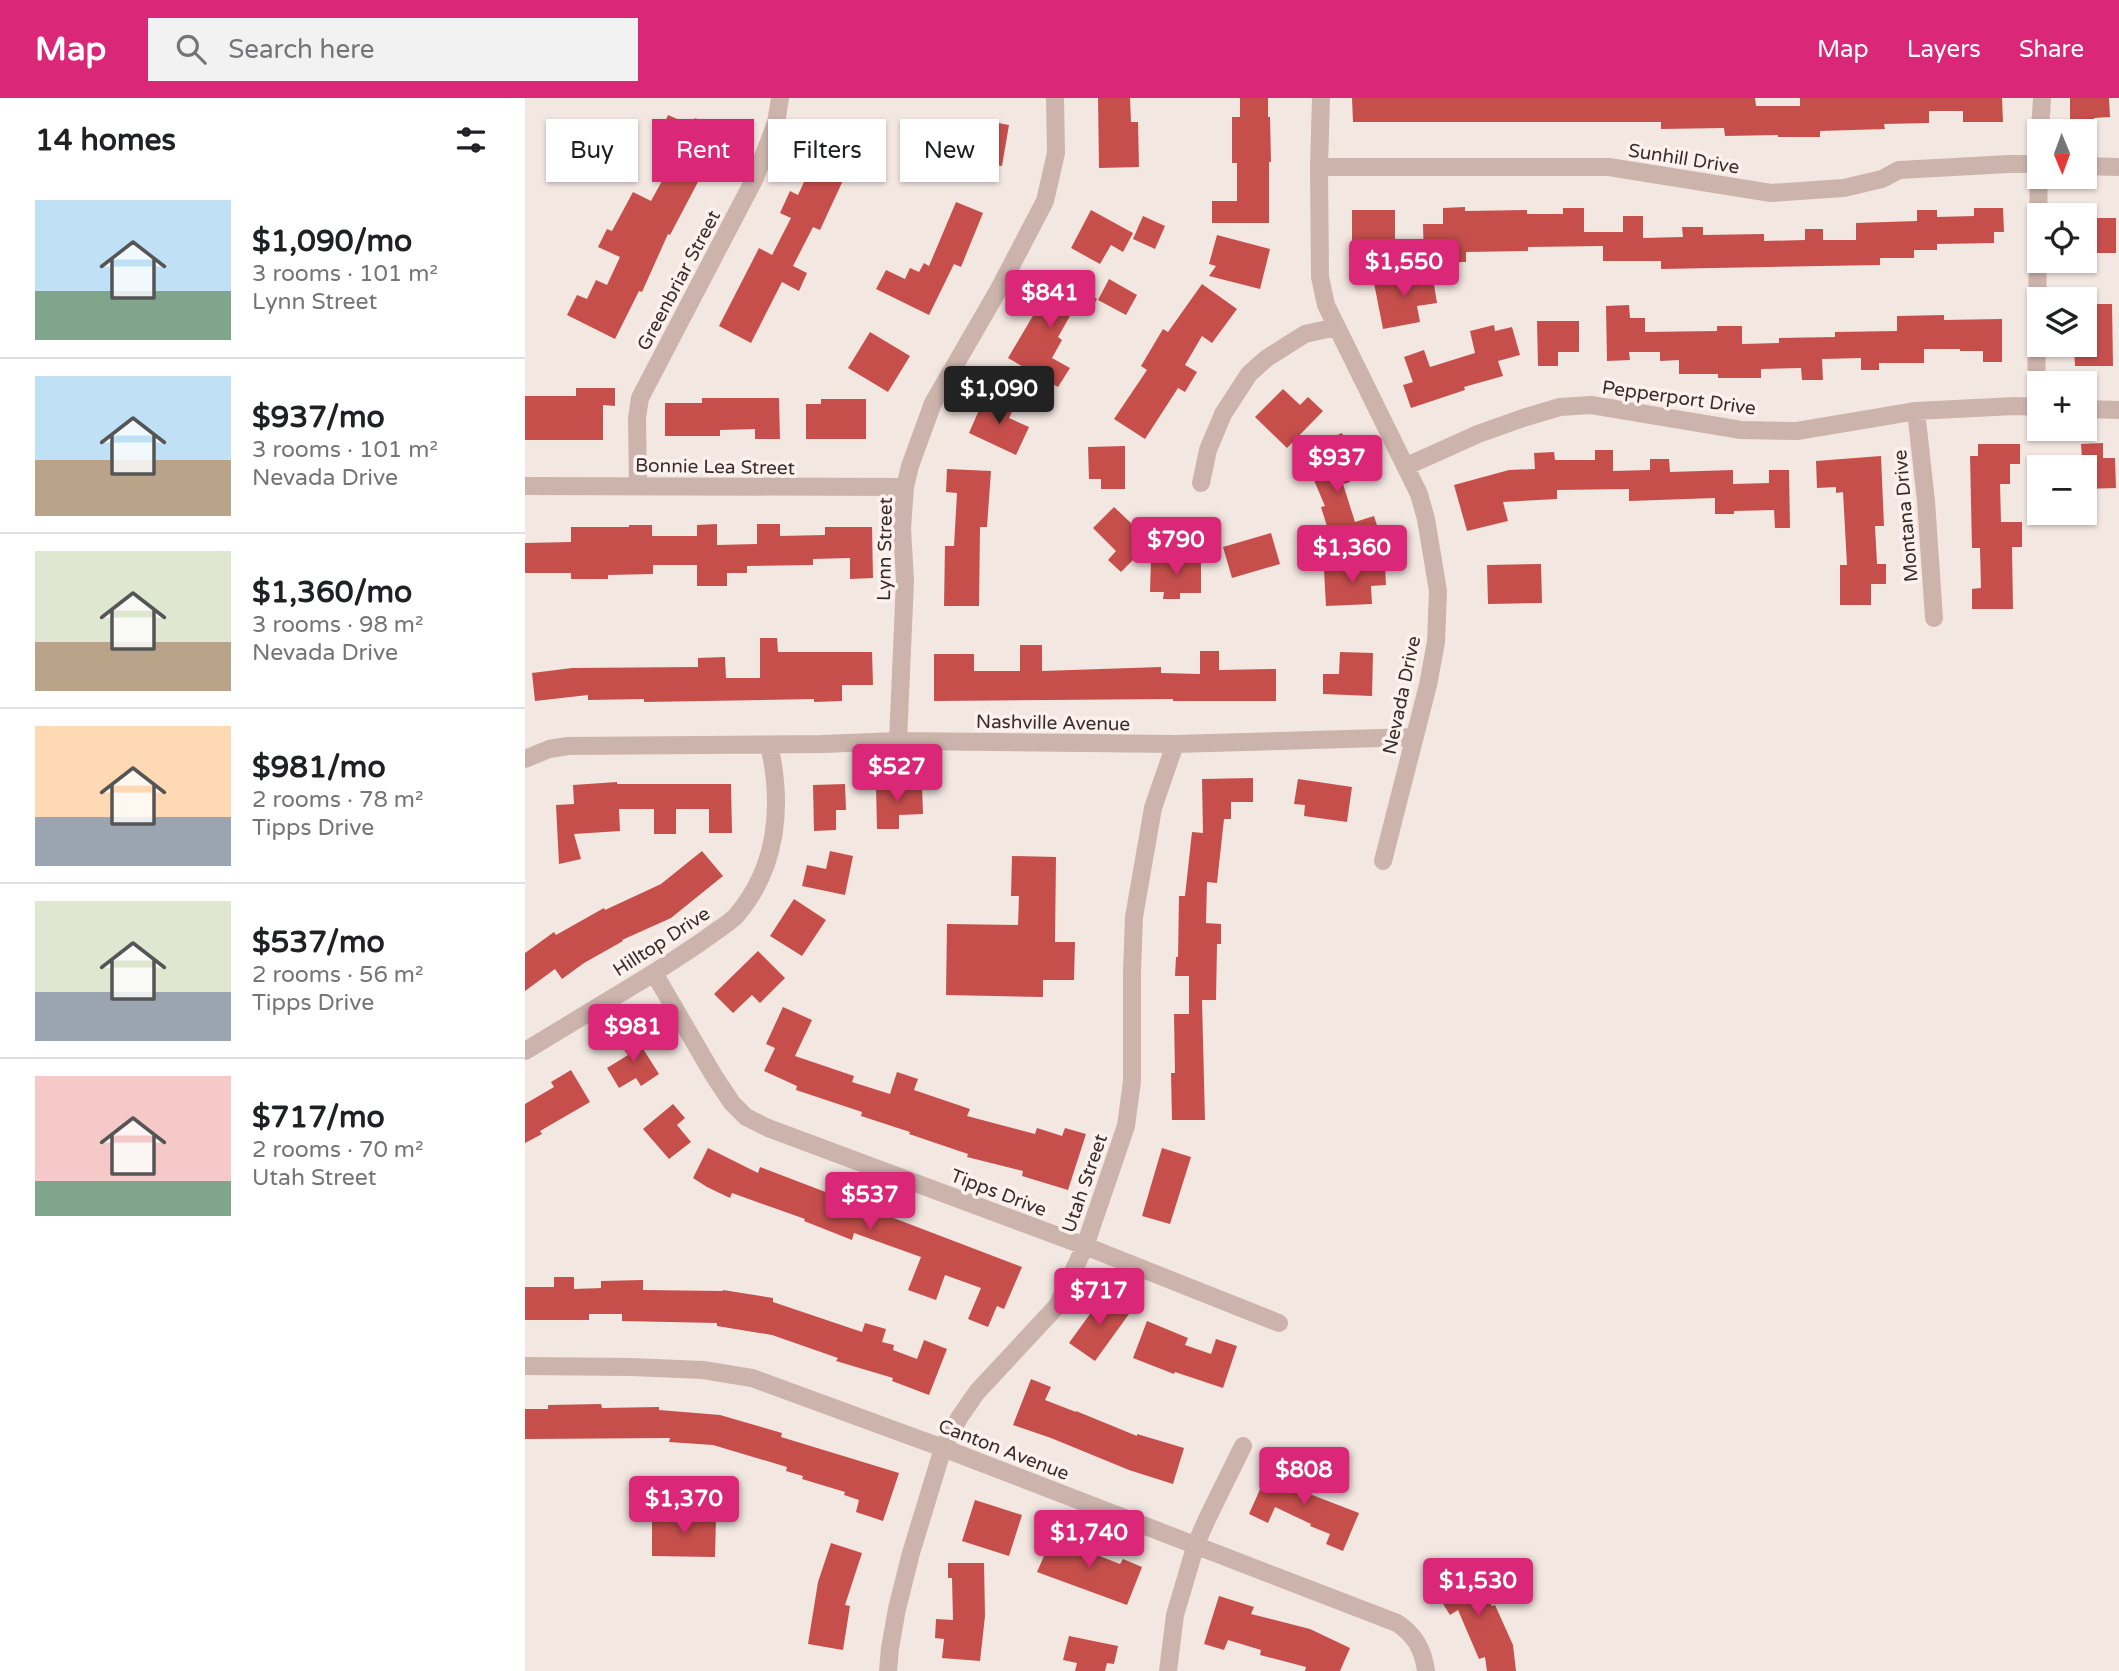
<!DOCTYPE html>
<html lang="en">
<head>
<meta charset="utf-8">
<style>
	body { margin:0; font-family:"Varela Round",sans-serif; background:#f2f2f2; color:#202124; height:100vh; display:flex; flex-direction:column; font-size:26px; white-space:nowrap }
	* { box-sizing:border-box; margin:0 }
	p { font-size:23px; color:#757577 }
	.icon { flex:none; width:38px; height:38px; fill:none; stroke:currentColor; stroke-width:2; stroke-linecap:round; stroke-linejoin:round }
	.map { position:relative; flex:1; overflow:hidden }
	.side { display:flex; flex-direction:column; background:#fff; width:525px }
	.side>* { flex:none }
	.banner { position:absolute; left:21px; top:21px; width:665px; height:63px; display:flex; gap:14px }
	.needle { width:46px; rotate:179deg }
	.buttons { position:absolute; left:1502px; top:21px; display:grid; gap:14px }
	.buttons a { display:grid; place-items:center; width:70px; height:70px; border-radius:0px; background:#fff; box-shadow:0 2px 5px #0004; font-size:35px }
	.price { position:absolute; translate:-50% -60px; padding:0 16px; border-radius:7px; background:#db2777; color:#fff; font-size:23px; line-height:46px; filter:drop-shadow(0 2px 4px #0008) }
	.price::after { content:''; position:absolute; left:50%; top:42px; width:21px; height:16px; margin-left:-10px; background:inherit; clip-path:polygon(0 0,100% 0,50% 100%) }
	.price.current { background:#222; color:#fff }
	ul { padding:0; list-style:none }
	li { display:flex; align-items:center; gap:21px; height:175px; padding:0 35px }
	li+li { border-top:2px solid #e0e0e0 }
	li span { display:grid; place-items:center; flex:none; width:196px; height:140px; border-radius:0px; color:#555 }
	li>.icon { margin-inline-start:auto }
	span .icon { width:84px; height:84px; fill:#fffc; stroke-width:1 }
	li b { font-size:30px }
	h2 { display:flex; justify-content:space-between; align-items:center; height:84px; padding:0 35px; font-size:30px }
	.chip { padding:0 24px; border-radius:0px; background:#fff; box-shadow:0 2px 5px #0004; font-size:24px; line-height:63px }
	.chip.current { background:#db2777; color:#fff }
	header { display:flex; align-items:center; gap:42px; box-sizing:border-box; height:98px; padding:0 35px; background:#db2777; color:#fff }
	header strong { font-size:33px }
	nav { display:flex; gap:38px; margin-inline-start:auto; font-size:24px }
	.search { width:490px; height:63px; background:#f2f2f2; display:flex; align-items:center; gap:18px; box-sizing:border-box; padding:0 24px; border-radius:0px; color:#757577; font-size:26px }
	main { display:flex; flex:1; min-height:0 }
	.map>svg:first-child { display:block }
	.building { fill:#c64f4c }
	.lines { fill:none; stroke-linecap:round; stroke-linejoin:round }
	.minor { stroke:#ccb4ac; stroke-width:18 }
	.labels { text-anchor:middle; stroke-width:7; stroke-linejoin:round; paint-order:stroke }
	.street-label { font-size:19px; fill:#3a2c2b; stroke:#fbf2ee }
</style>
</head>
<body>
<header>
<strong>Map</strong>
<div class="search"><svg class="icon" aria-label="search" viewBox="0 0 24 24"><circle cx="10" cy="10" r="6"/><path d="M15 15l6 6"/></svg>Search here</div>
<nav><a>Map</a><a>Layers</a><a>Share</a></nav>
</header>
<main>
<section class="side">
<h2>14 homes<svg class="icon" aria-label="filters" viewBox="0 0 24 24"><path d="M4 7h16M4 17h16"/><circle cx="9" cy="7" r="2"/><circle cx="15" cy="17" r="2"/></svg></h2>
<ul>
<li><span style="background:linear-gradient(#bfe0f5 65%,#7fa58c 0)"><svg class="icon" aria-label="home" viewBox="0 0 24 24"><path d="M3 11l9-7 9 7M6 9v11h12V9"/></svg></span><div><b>$1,090/mo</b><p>3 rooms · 101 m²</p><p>Lynn Street</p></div></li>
<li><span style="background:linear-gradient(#bfe0f5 60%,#b9a48a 0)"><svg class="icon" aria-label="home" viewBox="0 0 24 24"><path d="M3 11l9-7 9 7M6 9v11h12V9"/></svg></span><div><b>$937/mo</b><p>3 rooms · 101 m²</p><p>Nevada Drive</p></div></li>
<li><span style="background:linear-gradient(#dfe7d0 65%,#b9a48a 0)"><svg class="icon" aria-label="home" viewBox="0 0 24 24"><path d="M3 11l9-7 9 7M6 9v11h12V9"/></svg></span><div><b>$1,360/mo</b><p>3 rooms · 98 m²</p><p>Nevada Drive</p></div></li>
<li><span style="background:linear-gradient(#ffd9b3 65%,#9aa5b1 0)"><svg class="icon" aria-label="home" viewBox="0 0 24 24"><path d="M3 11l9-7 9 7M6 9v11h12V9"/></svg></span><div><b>$981/mo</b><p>2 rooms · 78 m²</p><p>Tipps Drive</p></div></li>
<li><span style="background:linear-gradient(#dfe7d0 65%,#9aa5b1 0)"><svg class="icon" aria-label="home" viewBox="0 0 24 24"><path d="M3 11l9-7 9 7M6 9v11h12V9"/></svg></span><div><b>$537/mo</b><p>2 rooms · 56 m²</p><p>Tipps Drive</p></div></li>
<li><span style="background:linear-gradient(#f6c9c9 75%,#7fa58c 0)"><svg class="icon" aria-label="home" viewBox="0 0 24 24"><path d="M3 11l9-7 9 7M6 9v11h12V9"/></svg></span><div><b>$717/mo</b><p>2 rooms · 70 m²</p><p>Utah Street</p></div></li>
</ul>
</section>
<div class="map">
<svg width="1594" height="1573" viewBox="0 0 1594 1573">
	<rect width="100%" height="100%" fill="#f3e7e1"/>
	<!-- building -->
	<path class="building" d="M573,0H605L606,24H613L614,69L574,70Z
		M715,0H743V19H745L746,64H744V125H687V103H712V65H707V19H715Z
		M827,0H1230L1231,8H1275V0H1477L1478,24H1438V13H1404V25L1359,26L1360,31L1295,33V39H1253V37L1200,38L1199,30L1136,31V24H828Z
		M1545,0H1584L1585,19L1569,20V23L1545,24Z
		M143,17L166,27L170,20L197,31L174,82L145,137L143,136L117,194L114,193L90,241L42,217L52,197L62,201L71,182L82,187L95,159L73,149L82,131L87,133L108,94L126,103L149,61L128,53Z
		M294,21L349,35L343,58L329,55L323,76H321L295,132L288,129L268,168L282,175L274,193L257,184L226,245L194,228L234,150L247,157L266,120L255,115L265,93L273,97L287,67L282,66Z
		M451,21L484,27L477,68L427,60L431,38L447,41Z
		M431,104L458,115L436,169L429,166L404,217L351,191L361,172L380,181L385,170L394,174L399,165L404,168Z
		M940,109V113L1002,112V116H1038V110H1059V134H1098V118H1118V140L1158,139L1157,129H1178V137L1239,136V143L1280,142V131H1298V142H1331V125L1392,123V112H1412V119L1449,118V110H1478L1479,134H1469V145L1412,146V152H1389V160H1355V167L1136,171V163H1078V148L1003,149V153L941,154V164L899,165L898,126H918V110Z
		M566,112L608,135L598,154L586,147L575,166L546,150Z
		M827,112H870V142H846V163H827Z
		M618,118L640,128L630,151L608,141Z
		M1559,120H1591V155H1559Z
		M692,137L745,151L735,191L684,178L691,168L684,166Z
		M907,174L912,205L892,208L895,224L858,231L849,185Z
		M532,177L572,201L561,218L549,211L533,239L537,242L527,260L545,270L533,289L483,260Z
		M584,181L612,197L601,217L573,202Z
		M677,186L712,211L687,245L677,238L660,267L672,274L660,294L653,290L620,341L589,321L622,272L616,268L638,231L643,234Z
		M1559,206H1587L1588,268H1550L1549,247H1559Z
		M1104,207L1105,220H1120V234L1192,233V228H1217V246L1254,245V240L1310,239V234L1372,233V218L1419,217V222L1477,221V264H1458V253H1435V251H1399V265H1354V272H1336V260L1297,261L1298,282H1277L1276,270L1236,271V280H1193V276H1154V262L1135,263V254H1104L1105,262L1082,263L1081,208Z
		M1012,223H1054V254H1033V268H1013Z
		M969,227L970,233L987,229L995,257L973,263L978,278L939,289L940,292L886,310L878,287L888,284L879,259L899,252L905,269L950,255L945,233Z
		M345,234L385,258L363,294L323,270Z
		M51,290H90V308L78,307V342H0V298H51Z
		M758,291L775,307L783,299L798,313L762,350L730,319Z
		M461,296L489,309L484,320L504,329L491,357L444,335Z
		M177,300H254L255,341H230V331L195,332V338H140V305H177Z
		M296,301H341V341H281V306H296Z
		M817,335L824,352L813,356L825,384L818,386L830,424L849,418L856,440L810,454L796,409L800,408L776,352Z
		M1578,345V360H1590L1591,390L1559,391L1556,346Z
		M1453,346H1495V366H1485V386H1475L1476,424H1497V449H1487L1488,511H1447V491L1456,490L1455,450H1447L1445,358H1453Z
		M600,348V391H576V381H564L563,349Z
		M1070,352H1088V373L1125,372V361H1144L1145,374L1208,372V386L1244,385V372H1264L1265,430H1250L1249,412L1209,413V416H1190V400L1104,403V391L1032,392V401L978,404L983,423L942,433L929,387L984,372L1010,371L1009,355L1029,354L1030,362H1070Z
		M1356,358L1359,428H1350L1352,466H1361V486H1346V507H1315V467H1322L1318,394L1311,395V389L1292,390L1291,363Z
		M422,371L466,373L462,429H455L454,508H419L420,448H429L432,395L421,394Z
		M589,409L626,444L596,474L583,462L591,453L568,430Z
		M192,426V447L232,446V426H255V438L300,437V429H347L348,480L325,481V460L288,461V467L222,468V475H202V488H172V467H128V476L83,477V481H46V475H0V445L46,444V429H104V427H127V438H172V427Z
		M746,435L755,466L707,480L698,449Z
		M626,460H676V495H655V501H638L639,494H625Z
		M1016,466L1017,505L963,506L962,467Z
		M860,469L861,487L846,488L847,506L801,508L799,472Z
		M235,540H252L253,554H347L348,587H317V603L289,604V601L119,604V601L63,602V597L10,603L7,575L47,570L173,569V560L200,559L201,580H235Z
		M495,547H517V573L636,569V575L675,576V553H694V572L751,571V603H648V601L409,603V556H449V573H495Z
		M815,554L848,555L847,598L798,596V576H814Z
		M728,680V704H706V721H699L692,785L682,784L681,825L696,826V846H692L691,902H677L680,1022H647L646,975H650L649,916H664V878H650L651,859H653L654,798H660L667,734L678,735L677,681Z
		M773,681L827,689L822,724L779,718L780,707L769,706Z
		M92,684V686H206L207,735H184V711H151V736H129V711H94L95,733L49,736L56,761L34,766L31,707L49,706L48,687Z
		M320,686L321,712H311V732L289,733L288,687Z
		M397,687L398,716L374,717V731H352L351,688Z
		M177,753L198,778L146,820L97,842L98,843L59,865L37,881L30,871L0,893V855L29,834L31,837L79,810L80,812L136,786Z
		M305,753L328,758L320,797L277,788L282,767L301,771Z
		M487,758L531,759L530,844H550L549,882H518V899L421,897L422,826L493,827L494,798H486Z
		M269,801L301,822L277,858L245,838Z
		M233,853L260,880L235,905L227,897L208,915L189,896Z
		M258,909L287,922L270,958L329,978L327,984L365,996L372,974L393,981L389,992L445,1011L442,1018L510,1036L512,1030L537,1038L540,1030L561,1036L543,1092L497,1078L498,1073L442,1059L443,1056L384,1036L385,1034L336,1018L337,1014L271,992L272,988L239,973L250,950L241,946Z
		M108,935L134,976L116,988L111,980L94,990L82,970L103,957L94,944Z
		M46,972L65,1004L15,1033L17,1036L0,1045V1006L29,989L26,984Z
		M148,1006L160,1020L152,1027L166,1044L144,1061L118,1031Z
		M183,1050L233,1075L235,1069L497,1169L479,1211L472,1208L463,1229L443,1221L456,1190L420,1177L411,1202L383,1192L396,1159L329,1135L327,1142L279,1123L280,1121L207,1095L205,1100L182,1089L168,1080Z
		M637,1050L666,1059L645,1126L617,1118Z
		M29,1179H49V1191L76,1190V1183L118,1182V1192L198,1193V1192L248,1200V1204L337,1234L340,1225L361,1231L357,1244L369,1247L368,1252L392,1261L399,1242L422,1251L404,1297L367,1283L368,1280L311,1263L313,1260L247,1237L192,1228V1225L97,1223V1216H64V1222H0V1189H29Z
		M578,1198L604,1216L570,1263L544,1245Z
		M622,1223L663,1240L660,1247L686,1256L691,1241L712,1248L698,1290L650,1274L649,1276L608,1260Z
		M506,1281L526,1289L520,1302L551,1314V1313L612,1338V1336L659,1350L648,1386L604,1372L526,1340L488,1327Z
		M76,1306L77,1310L134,1309V1312L195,1317L257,1335L256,1339L374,1375L358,1423L331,1414L334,1402L319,1397L320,1394L277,1381L278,1378L261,1373L262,1369L188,1347L144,1344L145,1340L0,1341V1311H23V1307Z
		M745,1369L786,1387L782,1395L834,1415L818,1453L801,1446L805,1436L785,1428L786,1426L750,1409L743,1425L724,1416Z
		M450,1402L497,1417L484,1458L437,1443Z
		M127,1417L191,1419L190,1459L127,1458Z
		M529,1435L569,1452L567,1455L595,1466L598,1461L617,1469L602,1507L512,1474Z
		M306,1445L337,1455L320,1507L325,1508L318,1552L283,1546L293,1484Z
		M937,1460L967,1508L970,1507L988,1547L991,1573H962L960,1559L954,1561L933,1512L925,1517L915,1501L926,1494L913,1474Z
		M423,1465H459L460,1518L455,1563L417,1560L419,1541L410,1540L411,1521L428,1522L427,1480H423Z
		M694,1498L729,1509L726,1516L785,1531L825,1550L815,1573H780L781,1569L735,1557L736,1552L703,1542L699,1552L679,1546Z
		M544,1538L593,1548L589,1566L582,1565L580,1573H550L552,1565L538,1562Z"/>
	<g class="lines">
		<!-- minor -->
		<path class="minor" d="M796,0L794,69L795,179L801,207L894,396L901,421L913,493L911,544L903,587L858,763
			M1515,33L1517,0
			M1559,68L1594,69
			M794,69H1084L1246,95L1319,90L1357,81L1374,72L1484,66H1514
			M1511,309L1514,55
			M1559,311L1594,312
			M1391,313L1401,403L1409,520
			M882,368L953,336L1001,319L1035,309L1066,307L1216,332L1272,333L1391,313L1489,308L1514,309
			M676,385L683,352L698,316L724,276L742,260L780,236L811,229
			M0,388L380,389
			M113,388L112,320L115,300L230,80L251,25L255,0
			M373,643L380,483L377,430L380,389L385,368L408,305L474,191L520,103L531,55L530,0
			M0,661L24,651L43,648L297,646L373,643L650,646L890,639
			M129,875L189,978L207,1005L221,1019L243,1030L560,1148L754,1225
			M0,953C40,929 79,905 119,881C143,866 167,851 190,834C197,829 205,824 211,818C253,769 258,707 244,647
			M0,1268L106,1269L178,1272L227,1280L418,1350L872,1525C890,1537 898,1551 901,1573
			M363,1573L365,1550L372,1511L386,1455L418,1350L434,1320L452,1294L532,1208L560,1148L601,1028L607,983V874L609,819L628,710L650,646
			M643,1573L650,1517L671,1446L682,1421L718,1348"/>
	</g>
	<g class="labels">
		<!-- street labels -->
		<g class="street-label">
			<text transform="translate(1159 60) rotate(9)" y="7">Sunhill Drive</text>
			<text transform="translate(153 182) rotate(-62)" y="7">Greenbriar Street</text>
			<text transform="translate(1154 299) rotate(8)" y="7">Pepperport Drive</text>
			<text transform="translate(190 368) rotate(1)" y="7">Bonnie Lea Street</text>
			<text transform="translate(1380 418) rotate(-95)" y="7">Montana Drive</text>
			<text transform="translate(359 451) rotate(-89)" y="7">Lynn Street</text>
			<text transform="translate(876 597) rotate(-78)" y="7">Nevada Drive</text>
			<text transform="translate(528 624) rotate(1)" y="7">Nashville Avenue</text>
			<text transform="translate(136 843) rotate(-33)" y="7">Hilltop Drive</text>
			<text transform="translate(559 1085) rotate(-71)" y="7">Utah Street</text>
			<text transform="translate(474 1094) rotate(21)" y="7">Tipps Drive</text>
			<text transform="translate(479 1351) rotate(21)" y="7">Canton Avenue</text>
		</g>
	</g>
</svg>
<div class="buttons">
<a><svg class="needle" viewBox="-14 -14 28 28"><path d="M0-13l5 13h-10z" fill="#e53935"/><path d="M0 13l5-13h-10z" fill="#757577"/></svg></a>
<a><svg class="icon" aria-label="locate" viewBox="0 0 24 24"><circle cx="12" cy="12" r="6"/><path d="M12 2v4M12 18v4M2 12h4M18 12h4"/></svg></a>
<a><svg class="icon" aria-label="layers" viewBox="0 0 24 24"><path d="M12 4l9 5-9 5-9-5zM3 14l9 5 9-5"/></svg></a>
<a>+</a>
<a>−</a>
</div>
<b class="price" style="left:879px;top:201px">$1,550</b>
<b class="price" style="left:525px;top:232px">$841</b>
<b class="price current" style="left:474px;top:328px">$1,090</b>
<b class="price" style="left:812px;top:397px">$937</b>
<b class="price" style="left:651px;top:479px">$790</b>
<b class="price" style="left:827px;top:487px">$1,360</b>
<b class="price" style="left:372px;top:706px">$527</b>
<b class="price" style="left:108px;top:966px">$981</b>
<b class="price" style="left:345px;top:1134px">$537</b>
<b class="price" style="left:574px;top:1230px">$717</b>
<b class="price" style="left:779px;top:1409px">$808</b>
<b class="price" style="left:159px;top:1438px">$1,370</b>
<b class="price" style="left:564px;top:1472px">$1,740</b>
<b class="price" style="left:953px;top:1520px">$1,530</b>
<div class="banner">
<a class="chip">Buy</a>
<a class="chip current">Rent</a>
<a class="chip">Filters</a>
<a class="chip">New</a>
</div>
</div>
</main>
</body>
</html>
